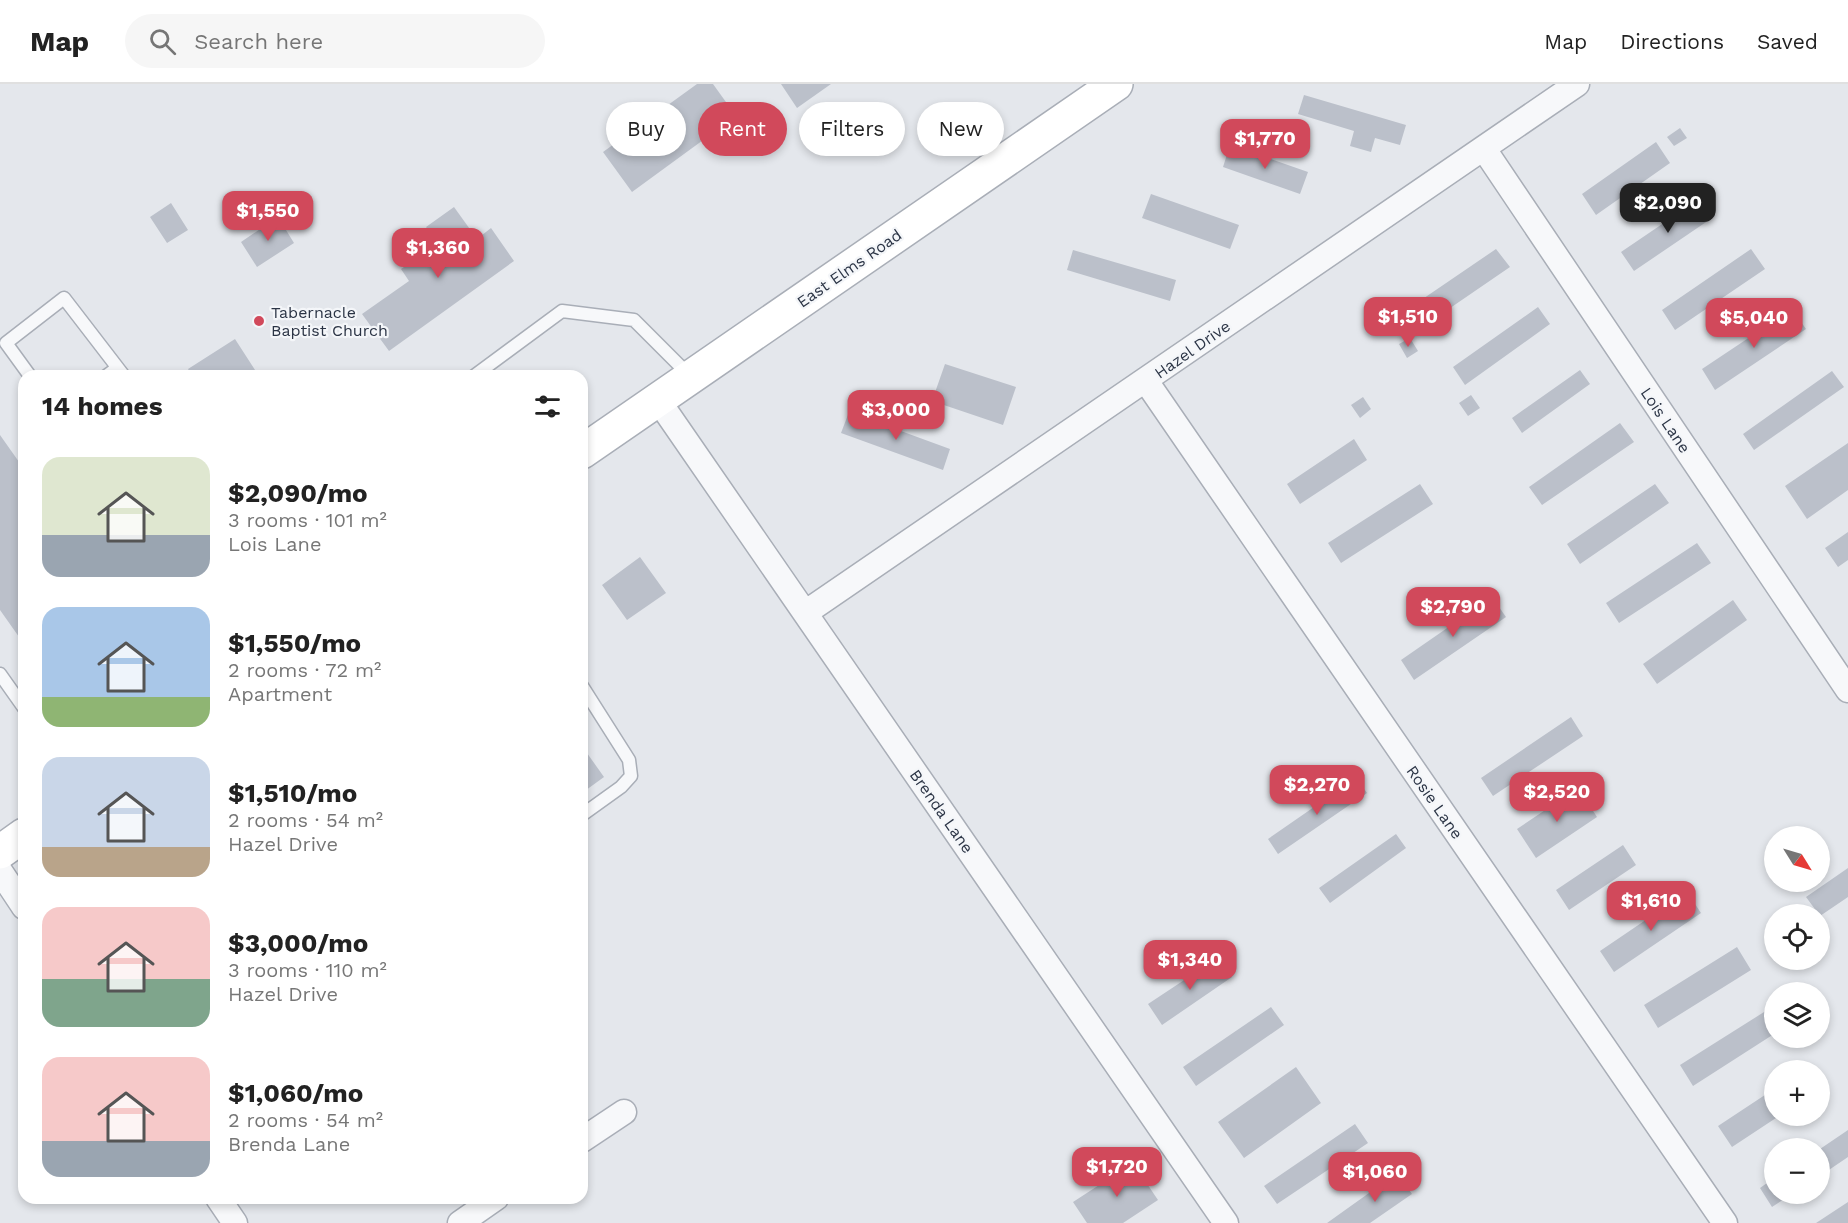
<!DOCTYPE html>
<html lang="en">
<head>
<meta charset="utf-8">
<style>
	body { margin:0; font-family:"Work Sans",sans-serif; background:#f6f6f6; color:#222; height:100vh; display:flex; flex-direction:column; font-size:22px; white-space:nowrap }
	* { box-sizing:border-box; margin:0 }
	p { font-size:20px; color:#767676 }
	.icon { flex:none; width:33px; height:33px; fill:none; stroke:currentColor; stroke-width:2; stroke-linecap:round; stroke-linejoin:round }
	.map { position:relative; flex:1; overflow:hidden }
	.details { position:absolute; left:18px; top:286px; width:570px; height:834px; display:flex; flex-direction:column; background:#fff; border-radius:18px; box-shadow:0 3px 9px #0003 }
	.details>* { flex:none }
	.guide { position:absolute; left:606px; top:18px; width:570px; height:54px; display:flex; gap:12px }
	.needle { width:39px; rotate:127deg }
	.tools { position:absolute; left:1764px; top:742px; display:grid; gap:12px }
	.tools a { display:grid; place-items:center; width:66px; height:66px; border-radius:50%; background:#fff; box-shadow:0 3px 9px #0003; font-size:30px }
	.price { position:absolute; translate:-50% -51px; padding:0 14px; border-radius:12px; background:#d1495b; color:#fff; font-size:20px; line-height:39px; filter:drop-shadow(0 2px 3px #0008) }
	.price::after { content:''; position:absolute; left:50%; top:36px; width:18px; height:14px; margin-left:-9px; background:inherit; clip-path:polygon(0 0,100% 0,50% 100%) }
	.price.current { background:#222; color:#fff }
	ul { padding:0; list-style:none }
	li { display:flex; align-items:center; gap:18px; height:150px; padding:0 24px }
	li span { display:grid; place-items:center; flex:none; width:168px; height:120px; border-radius:18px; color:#555 }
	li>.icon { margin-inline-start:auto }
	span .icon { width:72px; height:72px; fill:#fffc; stroke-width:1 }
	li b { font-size:26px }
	h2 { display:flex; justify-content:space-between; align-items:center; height:72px; padding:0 24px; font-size:26px }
	.tag { padding:0 21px; border-radius:27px; background:#fff; box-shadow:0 3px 9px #0003; font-size:21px; line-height:54px }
	.tag.current { background:#d1495b; color:#fff }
	header { display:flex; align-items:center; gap:36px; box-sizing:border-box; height:84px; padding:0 30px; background:#fff; border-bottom:2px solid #e0e0e0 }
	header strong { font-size:28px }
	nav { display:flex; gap:33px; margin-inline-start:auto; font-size:21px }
	.search { width:420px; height:54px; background:#f6f6f6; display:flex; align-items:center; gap:15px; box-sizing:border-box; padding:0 21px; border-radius:33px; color:#767676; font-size:22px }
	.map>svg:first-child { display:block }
	.building { fill:#bbc0ca }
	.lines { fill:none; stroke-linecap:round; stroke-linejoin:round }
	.lane-casing { stroke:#a9aeb7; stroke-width:15 }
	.street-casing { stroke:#a9aeb7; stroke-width:27 }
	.secondary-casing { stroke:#a9aeb7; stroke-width:36 }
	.lane { stroke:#f7f8fa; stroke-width:12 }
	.street { stroke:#f7f8fa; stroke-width:24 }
	.secondary { stroke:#fff; stroke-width:33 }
	.poi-dot { fill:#d1495b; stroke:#f4f6f9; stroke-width:2 }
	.labels { text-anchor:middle; stroke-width:4.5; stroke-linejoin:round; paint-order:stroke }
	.street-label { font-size:16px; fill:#2b3445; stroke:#f4f6f9 }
	.poi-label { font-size:16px; fill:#2b3445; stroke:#f4f6f9; text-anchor:start }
</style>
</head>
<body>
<header>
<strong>Map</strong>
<div class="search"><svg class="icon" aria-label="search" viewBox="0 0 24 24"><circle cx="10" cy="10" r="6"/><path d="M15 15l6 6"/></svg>Search here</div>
<nav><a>Map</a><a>Directions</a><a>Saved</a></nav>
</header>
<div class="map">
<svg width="1848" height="1139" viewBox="0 0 1848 1139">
	<rect width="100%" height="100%" fill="#e4e7ec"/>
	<!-- building -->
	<path class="building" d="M697,0H713L736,32L632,108L603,68Z
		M781,0H831L797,24Z
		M1304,11L1406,41L1400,61L1375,54L1371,68L1350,62L1354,47L1298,30Z
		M1680,44L1687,54L1674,62L1667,53Z
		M1656,58L1670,79L1596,131L1582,110Z
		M1230,61L1308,88L1300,110L1223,83Z
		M1151,110L1239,141L1230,165L1142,134Z
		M1702,113L1715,132L1634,187L1621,168Z
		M171,119L188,146L167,159L150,133Z
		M454,123L477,155L491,144L514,177L389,267L362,230L409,197L401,185L438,160L426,143Z
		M278,133L294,159L257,183L241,158Z
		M1496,165L1510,183L1421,244L1408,225Z
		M1751,165L1765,185L1675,246L1662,226Z
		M1073,166L1176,196L1170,217L1067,186Z
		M1538,223L1550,240L1465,301L1453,283Z
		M1792,225L1806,245L1715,306L1702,285Z
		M1410,254L1418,267L1407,274L1399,260Z
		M235,255L259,292H192L188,285Z
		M945,280L1016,303L1003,341L932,317Z
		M1580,286L1590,300L1522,349L1512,334Z
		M1832,287L1844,303L1754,366L1743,350Z
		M1471,311L1480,324L1468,332L1459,319Z
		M1363,313L1371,325L1360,334L1351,321Z
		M849,328L950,365L943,386L841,349Z
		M1620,339L1634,358L1542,421L1529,403Z
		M0,351L24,385V560L0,526Z
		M1354,355L1367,376L1300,420L1287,400Z
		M1848,359V406L1807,435L1785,402Z
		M1420,400L1433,420L1341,479L1328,459Z
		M1655,400L1669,419L1580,480L1567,460Z
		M1848,448V476L1838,483L1825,464Z
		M1697,459L1711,479L1619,539L1606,519Z
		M640,473L666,509L627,536L602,501Z
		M1492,513L1506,533L1414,596L1401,576Z
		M1733,516L1747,536L1657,600L1643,580Z
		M1571,633L1583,652L1493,712L1481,694Z
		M582,662L604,693L582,709Z
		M1356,694L1367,709L1278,770L1268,755Z
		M1578,704L1597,733L1536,774L1517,745Z
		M1396,750L1406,764L1330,819L1319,804Z
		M1623,761L1636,781L1569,826L1556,806Z
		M1848,784V813L1820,832L1806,813Z
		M1687,808L1701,829L1614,888L1600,867Z
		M1737,863L1751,886L1658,944L1644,921Z
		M1219,873L1232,893L1162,941L1148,920Z
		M1271,923L1284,941L1196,1002L1183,983Z
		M1772,923L1774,926V950L1693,1002L1680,981Z
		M1296,983L1321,1019L1244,1074L1218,1038Z
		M1774,1005V1032H1779L1732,1063L1718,1042Z
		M1355,1040L1368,1059L1277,1120L1264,1102Z
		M1848,1046V1073L1820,1092V1065Z
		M1133,1079L1158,1116L1123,1139H1087L1073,1118Z
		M1397,1089L1412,1110L1370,1139H1327Z
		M1774,1094V1110H1792L1772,1123L1760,1104Z
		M1848,1118V1139H1816Z"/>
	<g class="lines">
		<!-- lane casing -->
		<g class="lane-casing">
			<path id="lane" d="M30,292L6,259L64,214L124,292
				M106,292L117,284
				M474,292L562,227L634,236L689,291
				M0,590L24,624
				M582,602L629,676L631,692L621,703L582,731"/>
		</g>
		<!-- street casing -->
		<g class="street-casing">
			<path id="street" d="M1484,65L1848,606
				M1146,297L1725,1139
				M658,316L1226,1139
				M805,529L1577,0
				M0,787L24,823
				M582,1056L624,1028
				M218,1114L235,1139
				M460,1139L496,1114"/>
		</g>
		<!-- secondary casing -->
		<g class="secondary-casing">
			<path id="secondary" d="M582,368L1116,0
				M0,768L24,751"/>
		</g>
		<!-- lane -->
		<use href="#lane" class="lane"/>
		<!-- street -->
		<use href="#street" class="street"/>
		<!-- secondary -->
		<use href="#secondary" class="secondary"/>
	</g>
	<!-- markers -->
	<circle class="poi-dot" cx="259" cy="237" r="6"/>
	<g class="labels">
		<!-- street labels -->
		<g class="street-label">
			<text transform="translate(849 184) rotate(-35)" y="6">East Elms Road</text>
			<text transform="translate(1192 265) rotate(-35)" y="6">Hazel Drive</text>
			<text transform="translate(1666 336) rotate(56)" y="6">Lois Lane</text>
			<text transform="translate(1435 718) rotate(55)" y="6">Rosie Lane</text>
			<text transform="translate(942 727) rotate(55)" y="6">Brenda Lane</text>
		</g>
		<!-- poi labels -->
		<g class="poi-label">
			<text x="271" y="234">Tabernacle<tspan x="271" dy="18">Baptist Church</tspan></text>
		</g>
	</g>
</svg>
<div class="tools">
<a><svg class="needle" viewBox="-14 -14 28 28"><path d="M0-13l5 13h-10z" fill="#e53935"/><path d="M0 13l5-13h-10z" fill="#767676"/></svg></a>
<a><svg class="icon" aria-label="locate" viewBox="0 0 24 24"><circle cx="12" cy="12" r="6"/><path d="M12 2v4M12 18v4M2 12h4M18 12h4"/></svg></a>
<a><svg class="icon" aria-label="layers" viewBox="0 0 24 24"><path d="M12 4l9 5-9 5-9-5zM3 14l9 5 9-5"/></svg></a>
<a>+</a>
<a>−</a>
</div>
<b class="price" style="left:1265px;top:86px">$1,770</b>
<b class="price current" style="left:1668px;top:150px">$2,090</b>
<b class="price" style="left:268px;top:158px">$1,550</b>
<b class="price" style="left:438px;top:195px">$1,360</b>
<b class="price" style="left:1408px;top:264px">$1,510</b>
<b class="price" style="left:1754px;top:265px">$5,040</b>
<b class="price" style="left:896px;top:357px">$3,000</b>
<b class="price" style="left:1453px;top:554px">$2,790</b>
<b class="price" style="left:1317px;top:732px">$2,270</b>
<b class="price" style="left:1557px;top:739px">$2,520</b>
<b class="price" style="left:1651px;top:848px">$1,610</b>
<b class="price" style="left:1190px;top:907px">$1,340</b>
<b class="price" style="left:1117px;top:1114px">$1,720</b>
<b class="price" style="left:1375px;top:1119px">$1,060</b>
<div class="guide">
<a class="tag">Buy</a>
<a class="tag current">Rent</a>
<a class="tag">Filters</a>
<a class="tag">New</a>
</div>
<section class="details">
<h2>14 homes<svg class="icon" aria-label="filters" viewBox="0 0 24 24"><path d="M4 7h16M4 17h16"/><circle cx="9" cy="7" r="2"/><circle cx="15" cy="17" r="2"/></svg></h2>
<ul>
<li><span style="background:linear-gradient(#dfe7d0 65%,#9aa5b1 0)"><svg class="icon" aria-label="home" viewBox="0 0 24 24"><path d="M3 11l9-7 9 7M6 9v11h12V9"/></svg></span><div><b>$2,090/mo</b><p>3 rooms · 101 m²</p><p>Lois Lane</p></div></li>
<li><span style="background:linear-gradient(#a9c7e8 75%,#8fb573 0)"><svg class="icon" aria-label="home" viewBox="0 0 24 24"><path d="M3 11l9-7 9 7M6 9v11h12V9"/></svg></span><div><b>$1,550/mo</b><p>2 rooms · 72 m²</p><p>Apartment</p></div></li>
<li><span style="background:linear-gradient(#c9d6e8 75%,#b9a48a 0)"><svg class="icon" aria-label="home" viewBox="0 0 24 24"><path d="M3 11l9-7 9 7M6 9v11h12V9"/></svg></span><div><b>$1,510/mo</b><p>2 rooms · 54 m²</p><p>Hazel Drive</p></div></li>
<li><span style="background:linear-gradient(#f6c9c9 60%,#7fa58c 0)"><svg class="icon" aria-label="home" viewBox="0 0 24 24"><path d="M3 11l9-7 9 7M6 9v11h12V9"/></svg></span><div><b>$3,000/mo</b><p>3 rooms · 110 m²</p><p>Hazel Drive</p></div></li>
<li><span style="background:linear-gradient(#f6c9c9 70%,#9aa5b1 0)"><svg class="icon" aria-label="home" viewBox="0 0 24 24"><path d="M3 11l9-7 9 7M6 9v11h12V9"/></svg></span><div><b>$1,060/mo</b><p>2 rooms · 54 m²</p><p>Brenda Lane</p></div></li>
</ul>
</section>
</div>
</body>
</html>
